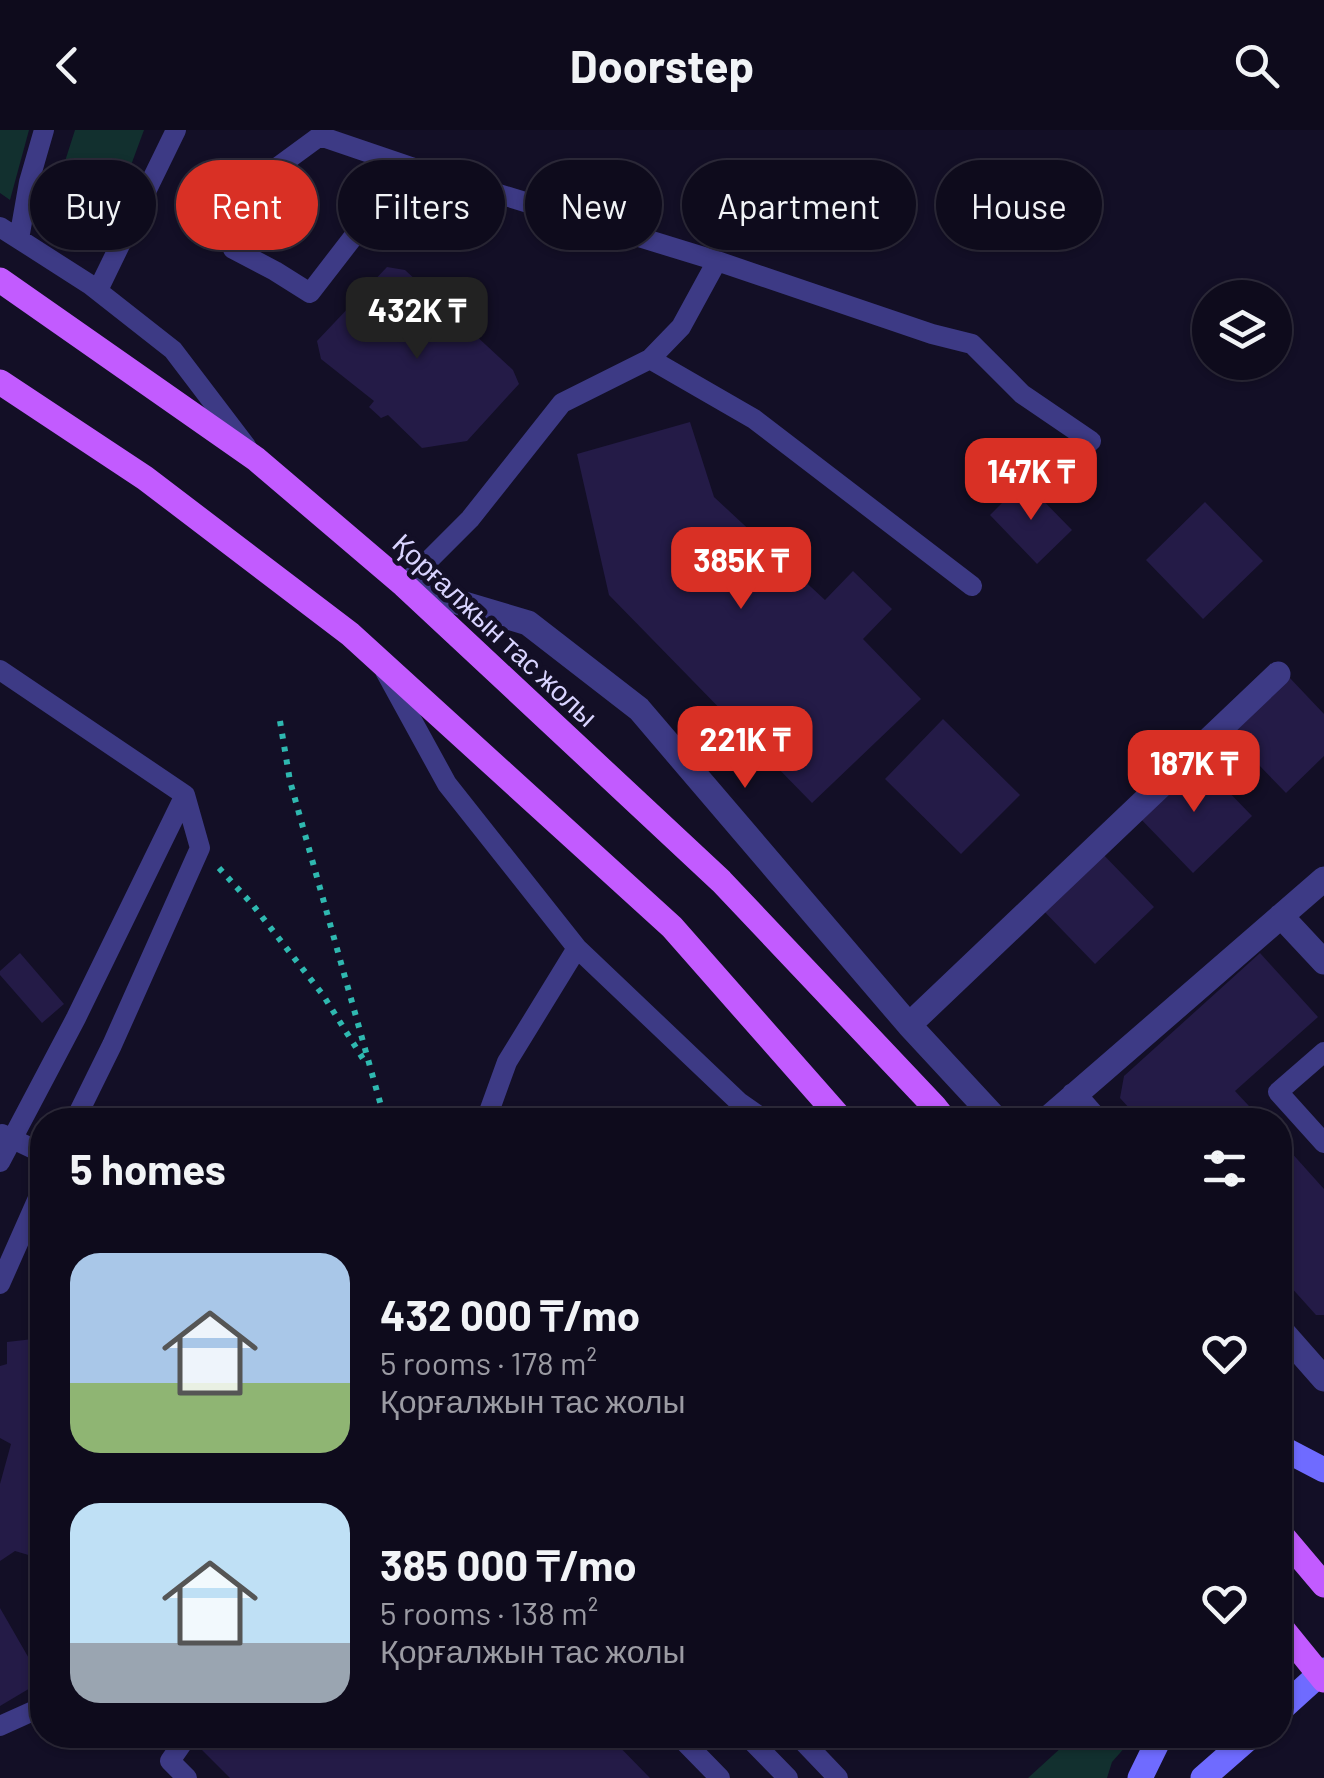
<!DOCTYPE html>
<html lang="en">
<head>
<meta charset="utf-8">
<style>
	body { margin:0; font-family:Barlow,sans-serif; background:#1c1929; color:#f1f3f6; height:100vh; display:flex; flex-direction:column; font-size:38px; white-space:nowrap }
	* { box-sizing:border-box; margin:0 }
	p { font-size:32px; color:#9b9ba3 }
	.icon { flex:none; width:55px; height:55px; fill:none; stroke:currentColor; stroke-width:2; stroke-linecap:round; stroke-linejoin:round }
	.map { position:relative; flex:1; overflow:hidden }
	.details { position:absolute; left:30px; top:978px; width:1262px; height:640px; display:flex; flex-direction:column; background:#0e0b1c; border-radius:40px; box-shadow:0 2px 8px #0004,0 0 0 2px #2e2b3b }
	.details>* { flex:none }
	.guide { position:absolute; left:30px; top:30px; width:1265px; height:90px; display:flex; gap:20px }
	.controls { position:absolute; left:1192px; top:150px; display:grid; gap:20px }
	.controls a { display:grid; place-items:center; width:100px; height:100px; border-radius:50%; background:#0e0b1c; box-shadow:0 2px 8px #0004,0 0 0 2px #2e2b3b; font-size:50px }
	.price { position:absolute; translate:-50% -85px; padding:0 22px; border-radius:20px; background:#d93025; color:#fff; font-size:32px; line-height:65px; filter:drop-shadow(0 2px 5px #0008) }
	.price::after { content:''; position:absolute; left:50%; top:60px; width:30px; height:22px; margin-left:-15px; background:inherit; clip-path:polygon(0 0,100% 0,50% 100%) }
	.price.selected { background:#222; color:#fff }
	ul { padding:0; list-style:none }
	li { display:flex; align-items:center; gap:30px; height:250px; padding:0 40px }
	li span { display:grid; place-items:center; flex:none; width:280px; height:200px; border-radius:30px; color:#555 }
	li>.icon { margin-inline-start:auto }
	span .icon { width:120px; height:120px; fill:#fffc; stroke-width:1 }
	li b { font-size:42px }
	h2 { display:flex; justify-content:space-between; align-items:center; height:120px; padding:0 40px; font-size:42px }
	.tag { padding:0 35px; border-radius:45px; background:#0e0b1c; box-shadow:0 2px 8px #0004,0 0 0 2px #2e2b3b; font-size:35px; line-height:90px }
	.tag.selected { background:#d93025; color:#fff }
	header { display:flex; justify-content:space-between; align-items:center; height:130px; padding:0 40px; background:#0e0b1c; font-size:45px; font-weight:700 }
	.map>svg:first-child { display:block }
	.green { fill:#12302f }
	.building { fill:#241b47 }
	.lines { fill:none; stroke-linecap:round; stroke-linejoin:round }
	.path { stroke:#2fb8b0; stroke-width:6; stroke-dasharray:5 8; stroke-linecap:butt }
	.lane { stroke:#3d3a85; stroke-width:20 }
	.street { stroke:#3d3a85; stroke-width:25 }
	.secondary { stroke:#6f6bff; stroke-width:25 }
	.primary { stroke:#c25bff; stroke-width:25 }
	.labels { text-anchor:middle; stroke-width:9; stroke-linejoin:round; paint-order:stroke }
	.street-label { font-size:28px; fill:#d9d4ff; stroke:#130f26 }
</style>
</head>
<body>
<header><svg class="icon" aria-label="back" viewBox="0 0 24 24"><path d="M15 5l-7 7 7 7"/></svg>Doorstep<svg class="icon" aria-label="search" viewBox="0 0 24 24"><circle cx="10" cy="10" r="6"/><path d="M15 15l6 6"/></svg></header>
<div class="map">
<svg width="1324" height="1648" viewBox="0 0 1324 1648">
	<rect width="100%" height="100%" fill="#130f26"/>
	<!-- green -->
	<path class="green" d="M0,0H29L10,70L0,63Z
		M75,0H144L106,103L83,117L61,113L44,97Z
		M1075,1605H1117L1127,1615L1112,1632L1107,1648H1028Z"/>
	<!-- building -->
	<path class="building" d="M387,137L405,140L513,240L519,254L467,311L422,318L388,285L381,288L369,277L374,271L321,229L317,211Z
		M690,292L714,367L825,470L853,441L892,479L863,509L921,569L812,673L609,465L577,324Z
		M1024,351L1072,400L1037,434L990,385Z
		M1205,372L1263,431L1203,489L1146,430Z
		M1288,546L1324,584V626L1286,663L1229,604Z
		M943,589L1020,665L961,724L885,649Z
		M1195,627L1252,686L1193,743L1136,684Z
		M1097,718L1154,777L1095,834L1038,775Z
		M20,823L64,874L42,893L0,845V841Z
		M1260,823L1318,887L1235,961L1262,990H1140L1120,968L1124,946Z
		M1280,1010L1324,1059V1185H1316L1280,1145Z
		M42,1208V1429L15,1421L0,1431V1354L11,1314L0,1308V1236L7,1234V1212Z
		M0,1478L42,1551L0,1576Z
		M211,1605H608L650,1648H230L199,1617Z"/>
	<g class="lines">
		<!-- path -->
		<path class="path" d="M45,97L82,86
			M280,591L290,651L385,990
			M219,738L252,774L323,865L367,935"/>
		<!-- lane -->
		<path class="lane" d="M0,97L89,154L173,220L246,316
			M19,109L29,52L44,0
			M717,131L932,204L972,214L1022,264L1091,311
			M98,160L176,0
			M650,229L754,289L972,456
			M404,455L470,389L562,273L650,229L681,197L717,131L408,36L320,6L279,36L233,119L275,141L310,163L408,36
			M0,540L185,665L76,888L0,1032
			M385,541L447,654L577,818L739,972L765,990
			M1324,922L1278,962L1324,1013
			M75,990L112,915L200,718L185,665
			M486,990L507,932L577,818
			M2,1004L42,1023
			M0,1154L42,1059
			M0,1596L42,1577
			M678,1605L720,1648
			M746,1605L788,1648
			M797,1605L838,1648
			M187,1648L170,1631L188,1605"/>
		<!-- street -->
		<path class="street" d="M407,457L528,493L639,579L909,895L997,990
			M1281,786L1324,832
			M909,895L1278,544
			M1074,965L1096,990
			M1046,990L1324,749
			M1280,1199L1324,1249"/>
		<!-- secondary -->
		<path class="secondary" d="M1280,1317L1324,1340
			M1280,1580L1324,1540
			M1140,1648L1161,1605
			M1203,1648L1252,1605"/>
		<!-- primary -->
		<path class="primary" d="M0,150L256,329L404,455L721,751L934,976L945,990
			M0,252L145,348L350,504L672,797L842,990
			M1280,1403L1324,1455
			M1280,1496L1324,1550"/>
	</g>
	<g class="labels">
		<!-- street labels -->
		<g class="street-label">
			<text transform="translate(495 500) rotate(43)" y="10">Қорғалжын тас жолы</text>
		</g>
	</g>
</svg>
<div class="controls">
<a><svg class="icon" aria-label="layers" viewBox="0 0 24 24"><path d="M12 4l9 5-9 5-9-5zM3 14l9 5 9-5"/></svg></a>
</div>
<b class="price selected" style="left:417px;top:232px">432K ₸</b>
<b class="price" style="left:1031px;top:393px">147K ₸</b>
<b class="price" style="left:741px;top:482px">385K ₸</b>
<b class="price" style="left:745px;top:661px">221K ₸</b>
<b class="price" style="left:1194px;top:685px">187K ₸</b>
<div class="guide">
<a class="tag">Buy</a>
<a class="tag selected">Rent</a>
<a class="tag">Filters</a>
<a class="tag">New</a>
<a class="tag">Apartment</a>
<a class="tag">House</a>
</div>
<section class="details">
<h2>5 homes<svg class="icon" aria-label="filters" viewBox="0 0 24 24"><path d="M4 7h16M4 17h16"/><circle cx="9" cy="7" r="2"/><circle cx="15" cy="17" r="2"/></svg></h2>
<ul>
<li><span style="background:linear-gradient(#a9c7e8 65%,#8fb573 0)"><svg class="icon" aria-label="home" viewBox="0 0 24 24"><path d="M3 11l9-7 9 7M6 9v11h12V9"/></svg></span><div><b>432 000 ₸/mo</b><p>5 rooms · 178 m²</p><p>Қорғалжын тас жолы</p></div><svg class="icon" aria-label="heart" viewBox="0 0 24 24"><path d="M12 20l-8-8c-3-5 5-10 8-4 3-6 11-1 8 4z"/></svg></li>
<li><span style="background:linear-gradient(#bfe0f5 70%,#9aa5b1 0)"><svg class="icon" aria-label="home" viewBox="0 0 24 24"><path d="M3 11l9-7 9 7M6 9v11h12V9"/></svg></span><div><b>385 000 ₸/mo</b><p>5 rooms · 138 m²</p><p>Қорғалжын тас жолы</p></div><svg class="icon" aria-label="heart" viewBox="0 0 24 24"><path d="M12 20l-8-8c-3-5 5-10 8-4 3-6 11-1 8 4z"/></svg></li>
</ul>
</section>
</div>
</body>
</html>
